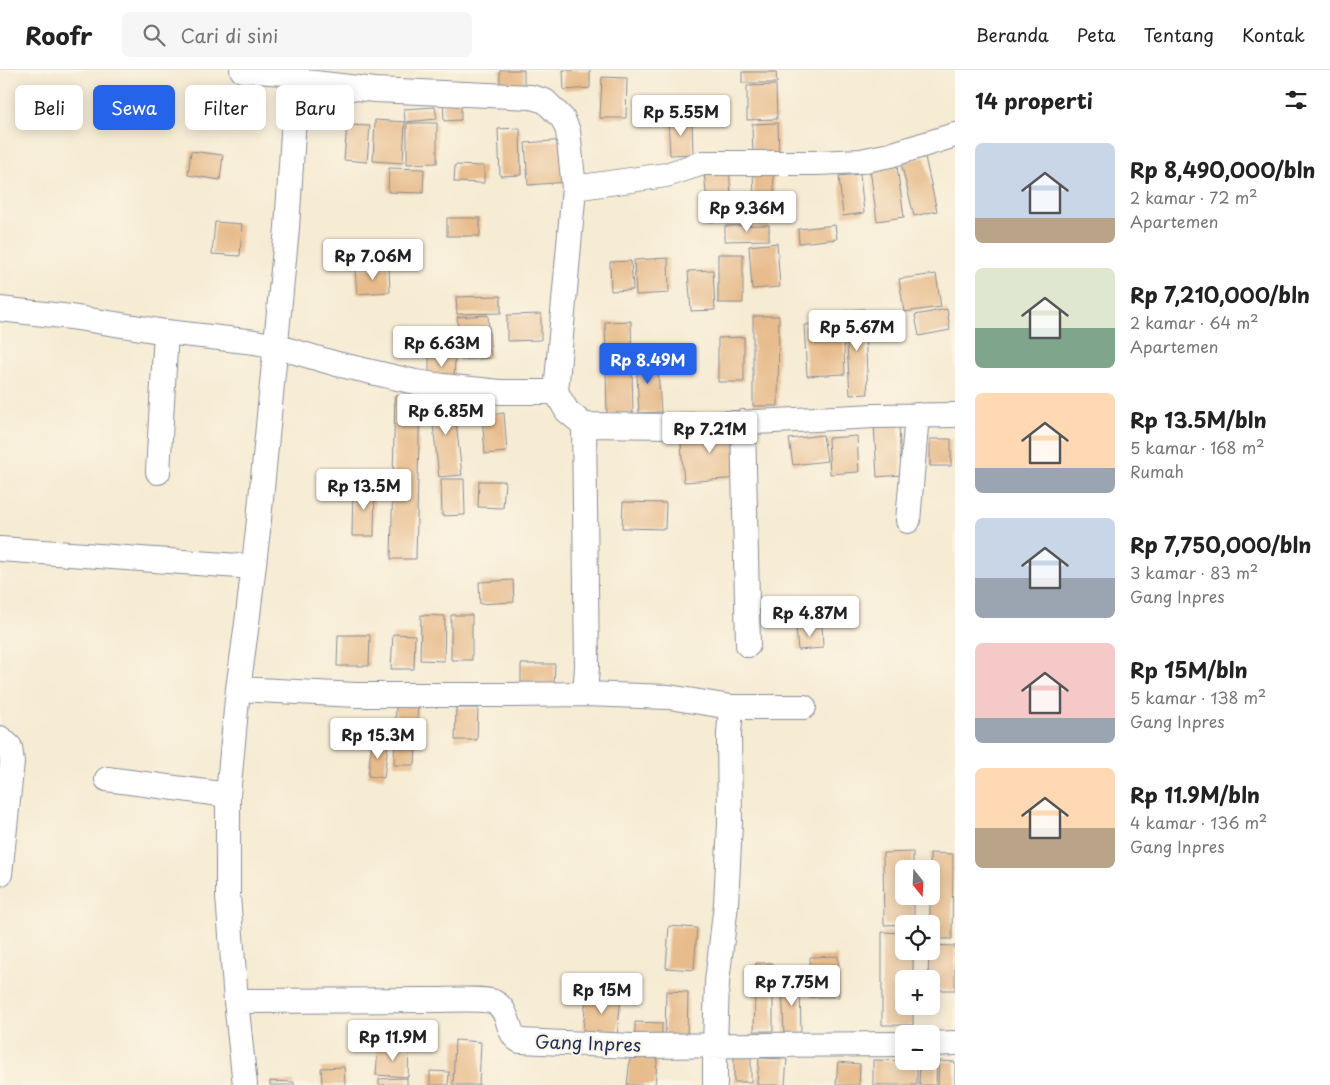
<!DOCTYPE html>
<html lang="id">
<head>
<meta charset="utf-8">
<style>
	body { margin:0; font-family:"Playpen Sans",sans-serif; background:#f6f6f6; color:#222; height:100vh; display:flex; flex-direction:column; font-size:19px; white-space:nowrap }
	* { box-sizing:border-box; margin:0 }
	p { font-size:16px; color:#767676 }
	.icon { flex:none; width:28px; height:28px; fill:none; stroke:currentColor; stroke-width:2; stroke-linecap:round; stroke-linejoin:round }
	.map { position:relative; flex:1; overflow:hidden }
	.side { display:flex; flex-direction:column; background:#fff; width:375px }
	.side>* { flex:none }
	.banner { position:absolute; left:15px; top:15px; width:475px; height:45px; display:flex; gap:10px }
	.needle { width:32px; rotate:162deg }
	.fabs { position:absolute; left:895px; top:790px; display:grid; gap:10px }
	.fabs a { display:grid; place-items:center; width:45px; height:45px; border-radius:8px; background:#fff; box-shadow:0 2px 12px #0003; font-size:25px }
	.price { position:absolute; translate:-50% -42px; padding:0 11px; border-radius:5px; background:#fff; color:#222; font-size:16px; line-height:32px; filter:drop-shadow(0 1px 2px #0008) }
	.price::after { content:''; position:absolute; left:50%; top:30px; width:15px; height:11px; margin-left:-8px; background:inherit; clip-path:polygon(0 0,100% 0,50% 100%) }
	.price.on { background:#2563eb; color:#fff }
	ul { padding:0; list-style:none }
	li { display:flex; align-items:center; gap:15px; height:125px; padding:0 20px }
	li span { display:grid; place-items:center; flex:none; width:140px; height:100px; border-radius:8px; color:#555 }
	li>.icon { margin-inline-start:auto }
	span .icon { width:60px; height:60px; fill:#fffc; stroke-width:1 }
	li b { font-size:21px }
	h2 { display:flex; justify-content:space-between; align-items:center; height:60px; padding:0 20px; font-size:21px }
	.chip { padding:0 18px; border-radius:8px; background:#fff; box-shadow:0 2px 12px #0003; font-size:18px; line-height:45px }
	.chip.on { background:#2563eb; color:#fff }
	header { display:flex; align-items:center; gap:30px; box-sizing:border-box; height:70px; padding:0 25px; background:#fff; border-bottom:1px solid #e0e0e0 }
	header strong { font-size:24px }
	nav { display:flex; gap:28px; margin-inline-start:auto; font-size:18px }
	.search { width:350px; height:45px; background:#f6f6f6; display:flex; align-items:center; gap:12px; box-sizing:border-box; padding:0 18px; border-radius:8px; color:#767676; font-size:19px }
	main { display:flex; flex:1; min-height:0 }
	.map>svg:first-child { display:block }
	.building { fill:#e7bb8b }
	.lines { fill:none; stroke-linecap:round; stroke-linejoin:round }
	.minor-casing { stroke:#888d98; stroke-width:26 }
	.minor { stroke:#fff; stroke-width:24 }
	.labels { text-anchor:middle; stroke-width:4.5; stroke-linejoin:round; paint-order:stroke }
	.street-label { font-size:18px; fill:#1b2f5e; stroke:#fcf5e5 }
</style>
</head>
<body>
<header>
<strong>Roofr</strong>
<div class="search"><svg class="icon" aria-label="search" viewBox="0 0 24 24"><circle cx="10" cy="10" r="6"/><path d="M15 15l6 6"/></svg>Cari di sini</div>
<nav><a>Beranda</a><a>Peta</a><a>Tentang</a><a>Kontak</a></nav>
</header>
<main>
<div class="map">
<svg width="955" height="1015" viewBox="0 0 955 1015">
	<rect width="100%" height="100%" fill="#fcf5e5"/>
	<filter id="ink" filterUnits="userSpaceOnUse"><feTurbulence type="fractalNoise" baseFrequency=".02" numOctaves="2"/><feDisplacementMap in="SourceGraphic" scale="10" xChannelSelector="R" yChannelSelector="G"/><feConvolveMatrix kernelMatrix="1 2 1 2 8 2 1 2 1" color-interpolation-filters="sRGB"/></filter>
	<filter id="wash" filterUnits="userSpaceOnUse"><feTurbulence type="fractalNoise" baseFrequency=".0096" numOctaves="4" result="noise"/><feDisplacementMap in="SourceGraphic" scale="20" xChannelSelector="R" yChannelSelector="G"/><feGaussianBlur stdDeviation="1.12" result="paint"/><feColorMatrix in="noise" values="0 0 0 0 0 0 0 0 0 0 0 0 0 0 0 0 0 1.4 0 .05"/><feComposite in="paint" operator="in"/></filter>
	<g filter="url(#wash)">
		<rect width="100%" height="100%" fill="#f6ebd3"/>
		<g id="blocks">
			<!-- building -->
			<path class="building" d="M500,0H524V24H500Z
				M563,0H590V18L564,20Z
				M742,2H776L777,13H742Z
				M602,7L627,8L626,48H600Z
				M776,15L777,49L747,50V16Z
				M443,28H461V50L444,51Z
				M435,37L437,49L405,52L404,39Z
				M668,49H692L693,84L670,85Z
				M375,50L405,52L403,93L373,91Z
				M407,53H437V93L407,94Z
				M778,53L779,87L753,88L752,54Z
				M347,55L370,56L367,92L344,90Z
				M520,58L521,105L500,106L498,59Z
				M565,70L568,112L528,115L525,73Z
				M191,81L223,85L220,110L188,105Z
				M925,87L937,141L914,146L901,93Z
				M455,95L484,96V113L454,112Z
				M897,96L904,147L877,151L870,99Z
				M389,98L424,99L423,123L388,122Z
				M729,99L733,149L709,152L704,102Z
				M773,103L776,147L755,148L753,104Z
				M860,104L864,143L843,146L839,106Z
				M447,148H480V166H447Z
				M215,152L242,154L240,186L212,184Z
				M769,155V170L725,171V156Z
				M835,155L837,169L799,173L798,159Z
				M777,173L780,217L752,219L749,176Z
				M718,184H743V233H718Z
				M668,188L669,223L636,225L634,190Z
				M631,191L633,220L611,221L610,192Z
				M389,197L390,222L357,224L355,200Z
				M713,200L715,240L691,241L688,201Z
				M936,204L941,237L904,242L899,209Z
				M501,226V243L457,244L456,227Z
				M864,239L868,324L850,325L845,241Z
				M947,239L950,260L919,266L915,245Z
				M541,244V270L507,271V245Z
				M488,245L491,288L461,290L457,247Z
				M753,246H779L778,336H753Z
				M631,251L633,343L607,344L605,252Z
				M843,253L845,304L807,306L804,255Z
				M744,267V312H718V268Z
				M657,286L661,342L639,343L636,288Z
				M429,287L455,288L454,309H429Z
				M453,325L462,405L439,407L430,328Z
				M395,326H420L416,489H391Z
				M504,343L507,382L485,384L482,346Z
				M899,352L901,405L877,407L874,353Z
				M736,357L740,408L684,412L680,361Z
				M823,365L827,391L793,395L789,369Z
				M857,366L859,402L830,404L828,368Z
				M930,369H951V396H930Z
				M441,409H464L465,445L442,446Z
				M479,411H505L503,438L478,437Z
				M353,416H375L374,466H352Z
				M623,432L666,433L665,459L622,458Z
				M513,510L514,532L480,534L479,512Z
				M421,545L445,546L444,591L420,590Z
				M451,545H472V590H451Z
				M822,556L823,578L798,580L796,558Z
				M393,564L415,565L414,599H391Z
				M338,565H370L369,596H337Z
				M521,594H555L554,615H521Z
				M396,633L418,634L415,695H394Z
				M456,638H478L477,670H455Z
				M372,672L388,674L384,708L368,706Z
				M913,782V799H904V826H914V854L884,855L883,783Z
				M930,783L953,784L952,869H931V854H930V826H931Z
				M669,856L697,858L694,900L666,898Z
				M882,862L904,863V881H913V909H904V936H913V955H882Z
				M931,875L955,876V920H931V909H928L929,881H931Z
				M838,886L839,927H810V887Z
				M756,893H773V961H754Z
				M800,908L801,966L784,967L782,909Z
				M666,921L688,922L687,967L665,966Z
				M586,924L621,927L617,967L583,964Z
				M635,952L662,953V969L635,968Z
				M455,970L481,972L479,1015H453Z
				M378,977L409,978L408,1007L376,1005Z
				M631,980L658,982L655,1015H627Z
				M734,985H751V1012H734Z
				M759,988L787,989L785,1015H757Z
				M873,990L917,991V1015H873Z
				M920,991H937L936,1015H919Z
				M939,991L955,992V1015H938Z
				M838,992L860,994L859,1015H836Z
				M344,997L345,1015H322L321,998Z
				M430,1001L449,1002L448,1015H430Z
				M407,1008V1015H379V1009Z
				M270,1011L294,1012V1015H270Z"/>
		</g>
	</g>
	<g filter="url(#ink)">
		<use href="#blocks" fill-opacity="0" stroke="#888d98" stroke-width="1"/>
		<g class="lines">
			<!-- minor casing -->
			<g class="minor-casing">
				<path id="minor" d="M242,0L297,4
					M297,11L375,20L531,27L545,31L563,49L568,61L574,118
					M0,239L71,247L166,262L255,272L275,276L337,294L415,312L443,316L500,322H556L567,341L584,355L676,356L874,346L955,345
					M556,322L574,118L666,105L703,93H817L861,91L890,85L955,65
					M743,352L748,575
					M158,402L166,262
					M908,451L917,345
					M0,479L253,497
					M238,619L356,625H511L585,624L587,597L584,355
					M585,624L669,627L731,637L729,664L730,753L726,834L717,912L715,976V1015
					M731,637H804
					M0,668L10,677L12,692L0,804
					M107,709L228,725
					M236,931C303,931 370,930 437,930C449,930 484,928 494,932C511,940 506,965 520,971L632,976L904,974
					M931,974L955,973
					M245,1015L236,931L228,826V725L238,619L247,553L258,460L287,158L297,0"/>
			</g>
			<!-- minor -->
			<use href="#minor" class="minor"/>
		</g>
	</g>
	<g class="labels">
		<!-- street labels -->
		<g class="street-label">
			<text transform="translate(588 974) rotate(2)" y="6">Gang Inpres</text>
		</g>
	</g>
</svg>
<div class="fabs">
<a><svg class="needle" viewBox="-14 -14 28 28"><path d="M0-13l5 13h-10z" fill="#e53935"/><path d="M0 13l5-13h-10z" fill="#767676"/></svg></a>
<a><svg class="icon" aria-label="locate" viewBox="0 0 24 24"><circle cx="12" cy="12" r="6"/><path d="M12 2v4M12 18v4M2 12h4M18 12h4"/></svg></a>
<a>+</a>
<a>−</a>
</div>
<b class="price" style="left:681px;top:67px">Rp 5.55M</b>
<b class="price" style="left:747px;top:163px">Rp 9.36M</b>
<b class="price" style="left:373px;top:211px">Rp 7.06M</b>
<b class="price" style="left:857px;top:282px">Rp 5.67M</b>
<b class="price" style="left:442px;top:298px">Rp 6.63M</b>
<b class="price on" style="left:648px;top:315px">Rp 8.49M</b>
<b class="price" style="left:446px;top:366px">Rp 6.85M</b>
<b class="price" style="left:710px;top:384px">Rp 7.21M</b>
<b class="price" style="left:364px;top:441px">Rp 13.5M</b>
<b class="price" style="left:810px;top:568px">Rp 4.87M</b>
<b class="price" style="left:378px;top:690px">Rp 15.3M</b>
<b class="price" style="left:792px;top:937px">Rp 7.75M</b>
<b class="price" style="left:602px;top:945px">Rp 15M</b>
<b class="price" style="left:393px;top:992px">Rp 11.9M</b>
<div class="banner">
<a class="chip">Beli</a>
<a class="chip on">Sewa</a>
<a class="chip">Filter</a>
<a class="chip">Baru</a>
</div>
</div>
<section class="side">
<h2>14 properti<svg class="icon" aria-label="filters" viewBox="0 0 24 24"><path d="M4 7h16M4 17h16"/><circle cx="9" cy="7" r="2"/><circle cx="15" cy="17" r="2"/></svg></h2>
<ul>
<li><span style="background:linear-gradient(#c9d6e8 75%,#b9a48a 0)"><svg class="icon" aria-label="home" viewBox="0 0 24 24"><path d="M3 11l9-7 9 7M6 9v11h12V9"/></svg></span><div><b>Rp 8,490,000/bln</b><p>2 kamar · 72 m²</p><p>Apartemen</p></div></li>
<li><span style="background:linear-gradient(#dfe7d0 60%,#7fa58c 0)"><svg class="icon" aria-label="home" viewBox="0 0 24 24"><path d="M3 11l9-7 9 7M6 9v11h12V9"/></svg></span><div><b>Rp 7,210,000/bln</b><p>2 kamar · 64 m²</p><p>Apartemen</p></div></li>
<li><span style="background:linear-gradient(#ffd9b3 75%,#9aa5b1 0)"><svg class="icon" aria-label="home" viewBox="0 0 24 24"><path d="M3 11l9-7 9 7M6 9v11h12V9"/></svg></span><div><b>Rp 13.5M/bln</b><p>5 kamar · 168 m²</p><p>Rumah</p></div></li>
<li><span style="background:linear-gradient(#c9d6e8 60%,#9aa5b1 0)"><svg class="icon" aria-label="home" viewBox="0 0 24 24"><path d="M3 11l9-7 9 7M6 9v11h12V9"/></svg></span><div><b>Rp 7,750,000/bln</b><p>3 kamar · 83 m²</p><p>Gang Inpres</p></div></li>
<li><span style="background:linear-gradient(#f6c9c9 75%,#9aa5b1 0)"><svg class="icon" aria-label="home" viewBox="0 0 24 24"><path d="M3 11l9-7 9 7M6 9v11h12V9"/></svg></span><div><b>Rp 15M/bln</b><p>5 kamar · 138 m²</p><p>Gang Inpres</p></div></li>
<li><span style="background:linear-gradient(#ffd9b3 60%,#b9a48a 0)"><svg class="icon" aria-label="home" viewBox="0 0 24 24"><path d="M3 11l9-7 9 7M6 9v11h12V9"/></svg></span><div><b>Rp 11.9M/bln</b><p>4 kamar · 136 m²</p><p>Gang Inpres</p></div></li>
</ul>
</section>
</main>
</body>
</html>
